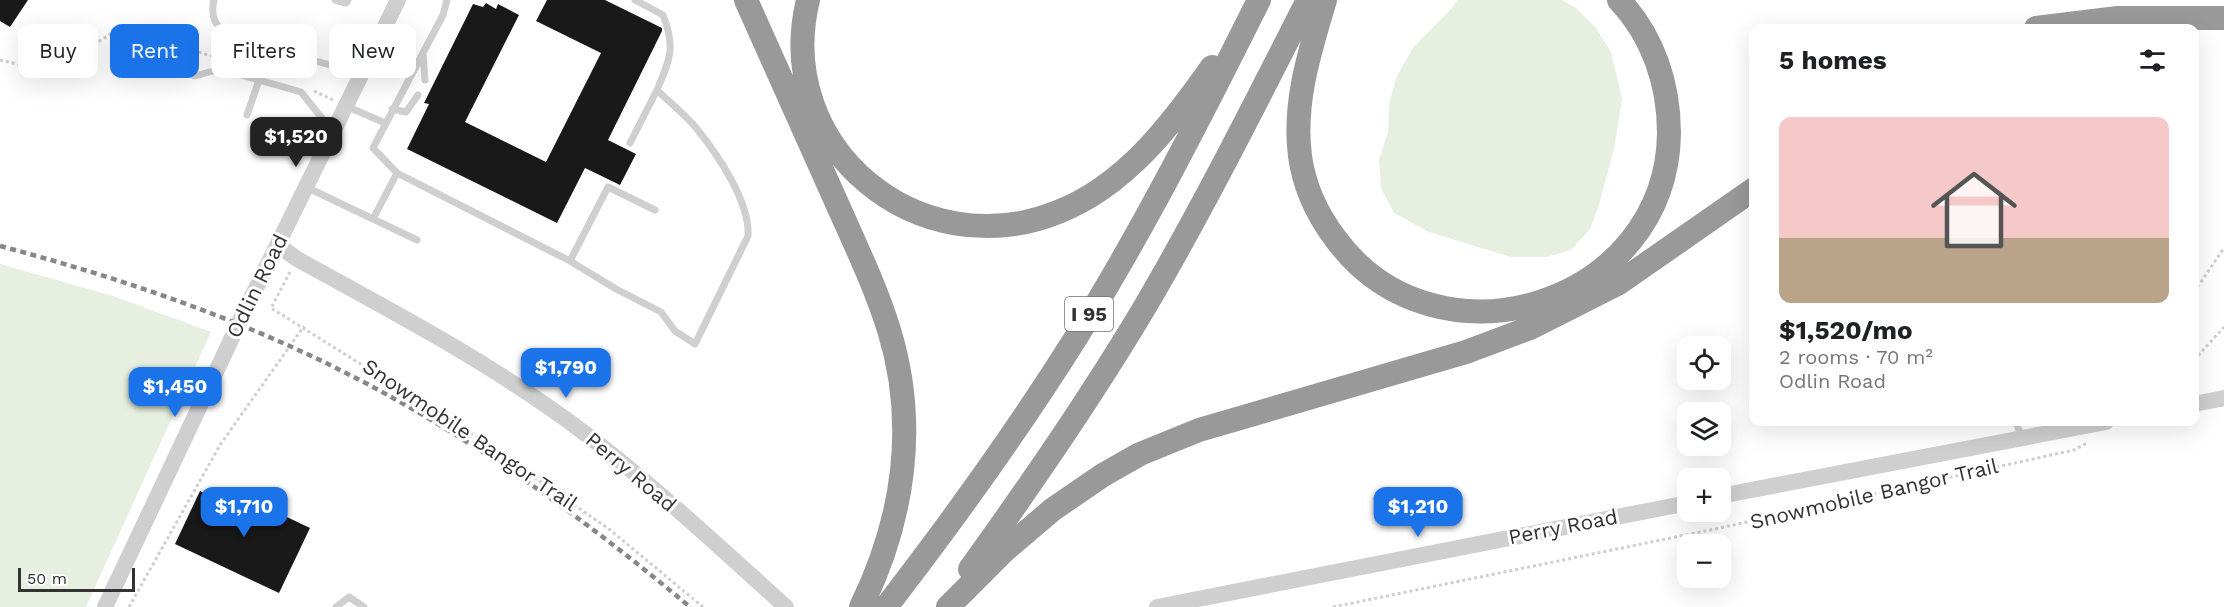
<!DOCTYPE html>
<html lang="en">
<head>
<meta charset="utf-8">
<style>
	body { margin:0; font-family:"Work Sans",sans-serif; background:#f2f2f2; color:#202124; height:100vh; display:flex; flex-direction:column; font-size:22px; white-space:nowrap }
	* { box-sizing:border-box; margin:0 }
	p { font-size:20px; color:#757577 }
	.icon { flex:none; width:33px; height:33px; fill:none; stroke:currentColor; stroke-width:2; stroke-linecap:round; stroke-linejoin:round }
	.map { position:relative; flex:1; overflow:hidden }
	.panel { position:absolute; left:1749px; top:24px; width:450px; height:402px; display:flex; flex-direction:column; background:#fff; border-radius:12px; box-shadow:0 6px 24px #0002 }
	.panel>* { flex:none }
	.banner { position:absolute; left:18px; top:24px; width:570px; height:54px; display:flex; gap:12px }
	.controls { position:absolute; left:1677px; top:336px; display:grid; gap:12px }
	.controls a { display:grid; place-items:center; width:54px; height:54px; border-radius:12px; background:#fff; box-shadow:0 6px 24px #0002; font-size:30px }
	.scale { position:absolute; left:18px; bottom:15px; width:117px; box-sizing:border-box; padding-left:6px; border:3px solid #323232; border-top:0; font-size:16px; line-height:21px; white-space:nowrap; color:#323232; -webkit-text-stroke:4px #fff; paint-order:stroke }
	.price { position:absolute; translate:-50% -51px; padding:0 14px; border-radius:12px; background:#1a73e8; color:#fff; font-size:20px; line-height:39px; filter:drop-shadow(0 2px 3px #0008) }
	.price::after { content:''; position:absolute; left:50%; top:36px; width:18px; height:14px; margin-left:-9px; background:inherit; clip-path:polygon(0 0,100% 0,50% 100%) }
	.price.selected { background:#222; color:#fff }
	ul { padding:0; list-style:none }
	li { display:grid; align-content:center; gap:12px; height:318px; padding:0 30px }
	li+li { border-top:2px solid #e0e0e0 }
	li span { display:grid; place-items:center; height:186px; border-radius:12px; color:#555 }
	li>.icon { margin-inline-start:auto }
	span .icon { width:108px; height:108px; fill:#fffc; stroke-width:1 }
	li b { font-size:26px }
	h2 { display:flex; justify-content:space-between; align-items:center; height:72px; padding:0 30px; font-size:26px }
	.pill { padding:0 21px; border-radius:12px; background:#fff; box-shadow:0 6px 24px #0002; font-size:21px; line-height:54px }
	.pill.selected { background:#1a73e8; color:#fff }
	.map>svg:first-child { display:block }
	.green { fill:#e6efe0 }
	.building { fill:#191919 }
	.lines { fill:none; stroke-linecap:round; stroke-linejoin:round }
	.path { stroke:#cfcfcf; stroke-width:3; stroke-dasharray:3 3; stroke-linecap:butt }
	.service { stroke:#cfcfcf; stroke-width:7 }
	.tertiary { stroke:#cfcfcf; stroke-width:16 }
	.motorway { stroke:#999; stroke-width:24 }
	.rail { stroke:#878787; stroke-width:4.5; stroke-dasharray:6 4.5; stroke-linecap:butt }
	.labels { text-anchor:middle; stroke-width:6; stroke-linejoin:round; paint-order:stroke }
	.shield { fill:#fff; stroke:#707070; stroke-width:1.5 }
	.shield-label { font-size:20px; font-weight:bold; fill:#323232 }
	.street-label { font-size:21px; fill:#323232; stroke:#fff }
</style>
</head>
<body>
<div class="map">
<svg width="2224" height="607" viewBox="0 0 2224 607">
	<rect width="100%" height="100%" fill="#fff"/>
	<!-- green -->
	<path class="green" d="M1457,0H1562L1576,8L1596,28L1611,52L1622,99L1614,149L1598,208L1590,229L1571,250L1546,257H1511L1429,232L1394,213L1381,188L1379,160L1388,132L1389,104L1397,76L1413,48L1452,8Z
		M0,264L113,296L211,332L86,607H0Z"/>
	<!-- building -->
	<path class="building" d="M0,0H28L10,27L0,21Z
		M547,0H605L662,28V31L608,140L636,154L620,185L585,168L557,223L407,149L429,104L424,103L473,4L483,7L486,3L496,9L498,4L519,15L465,122L546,162L601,53L536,21Z
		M200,491L226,504L232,491L310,528L279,593L175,544Z"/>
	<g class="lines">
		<!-- path -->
		<path class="path" d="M0,60L64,75L96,43L123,27L217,58
			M314,91L333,100
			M290,272L271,308L463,428L609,529L703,607
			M2194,292L2224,248
			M2194,360L2224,327
			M129,607L220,445L304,326
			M1333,607L1715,529L2074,450L2087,443"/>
		<!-- service -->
		<path class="service" d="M214,0C207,29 229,36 252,43
			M335,0L346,3L348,0
			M229,35L240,53L269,64L279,65L301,57
			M280,51L362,74
			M423,53L425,80
			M141,55L195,76L220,69L301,92L333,132
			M346,106L385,123
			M392,109L406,112L418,95
			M247,115L259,80
			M630,143L657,90
			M397,173L373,148L443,15L447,0
			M306,187L417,240
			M373,219L397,173L570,261L616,289L661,312L675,331L695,344L748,236C750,202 718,155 697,129C686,115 670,103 657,90C670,59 676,48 663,15L635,0
			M570,261L608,187L655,210
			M2016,422L2022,438
			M336,607L349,597L364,607"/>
		<!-- tertiary -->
		<path class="tertiary" d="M278,245L297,259C390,310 485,360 571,423C647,479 716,544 786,607
			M2194,404L2224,398
			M1720,496L2106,422
			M105,607L238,325L398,0
			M1157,607L1688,503"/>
		<!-- motorway -->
		<path class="motorway" d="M746,0C776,66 805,133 835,199C854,242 875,285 889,330C918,424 904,519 861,607
			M808,0C772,148 919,268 1058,212C1125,186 1172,124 1212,67
			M1325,0C1310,51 1293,102 1300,156C1304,186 1317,214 1335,238C1436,377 1667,305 1669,133C1669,84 1653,36 1619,0
			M2036,28L2118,18H2224
			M970,569C1032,483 1092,396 1146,305C1204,206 1256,102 1308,0
			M886,607C954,519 1018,430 1077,336C1144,228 1202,114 1259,0
			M948,607L1005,550L1052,510L1103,475L1140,454L1199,430L1466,352L1530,328L1619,283L1754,189"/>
		<!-- rail -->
		<path class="rail" d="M0,246C136,282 270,329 393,398C499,457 597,529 690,607"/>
	</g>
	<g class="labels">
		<!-- shield labels -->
		<rect class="shield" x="1065" y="297" width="48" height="34" rx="4.5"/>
		<g class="shield-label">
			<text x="1089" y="321">I 95</text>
		</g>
		<!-- street labels -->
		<g class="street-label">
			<text transform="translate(257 286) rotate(-64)" y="7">Odlin Road</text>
			<text transform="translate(470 435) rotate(34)" y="7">Snowmobile Bangor Trail</text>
			<text transform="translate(631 472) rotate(40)" y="7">Perry Road</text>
			<text transform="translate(1874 494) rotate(-13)" y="7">Snowmobile Bangor Trail</text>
			<text transform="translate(1563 527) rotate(-11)" y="7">Perry Road</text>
		</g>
	</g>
</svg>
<div class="controls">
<a><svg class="icon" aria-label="locate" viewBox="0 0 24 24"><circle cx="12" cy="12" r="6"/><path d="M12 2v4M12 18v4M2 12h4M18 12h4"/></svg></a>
<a><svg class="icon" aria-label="layers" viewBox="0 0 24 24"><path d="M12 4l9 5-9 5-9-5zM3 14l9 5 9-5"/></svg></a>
<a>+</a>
<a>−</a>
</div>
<div class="scale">50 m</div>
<b class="price selected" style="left:296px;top:168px">$1,520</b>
<b class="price" style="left:566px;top:399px">$1,790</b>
<b class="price" style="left:175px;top:418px">$1,450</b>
<b class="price" style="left:244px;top:538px">$1,710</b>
<b class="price" style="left:1418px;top:538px">$1,210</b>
<div class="banner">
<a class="pill">Buy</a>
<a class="pill selected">Rent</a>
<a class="pill">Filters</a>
<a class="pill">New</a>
</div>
<section class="panel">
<h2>5 homes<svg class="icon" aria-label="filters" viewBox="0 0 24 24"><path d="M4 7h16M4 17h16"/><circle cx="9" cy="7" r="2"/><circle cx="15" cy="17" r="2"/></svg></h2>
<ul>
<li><span style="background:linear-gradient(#f6c9c9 65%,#b9a48a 0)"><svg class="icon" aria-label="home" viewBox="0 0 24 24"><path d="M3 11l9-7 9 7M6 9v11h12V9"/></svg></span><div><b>$1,520/mo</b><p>2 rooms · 70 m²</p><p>Odlin Road</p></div></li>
</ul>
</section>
</div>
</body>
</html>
